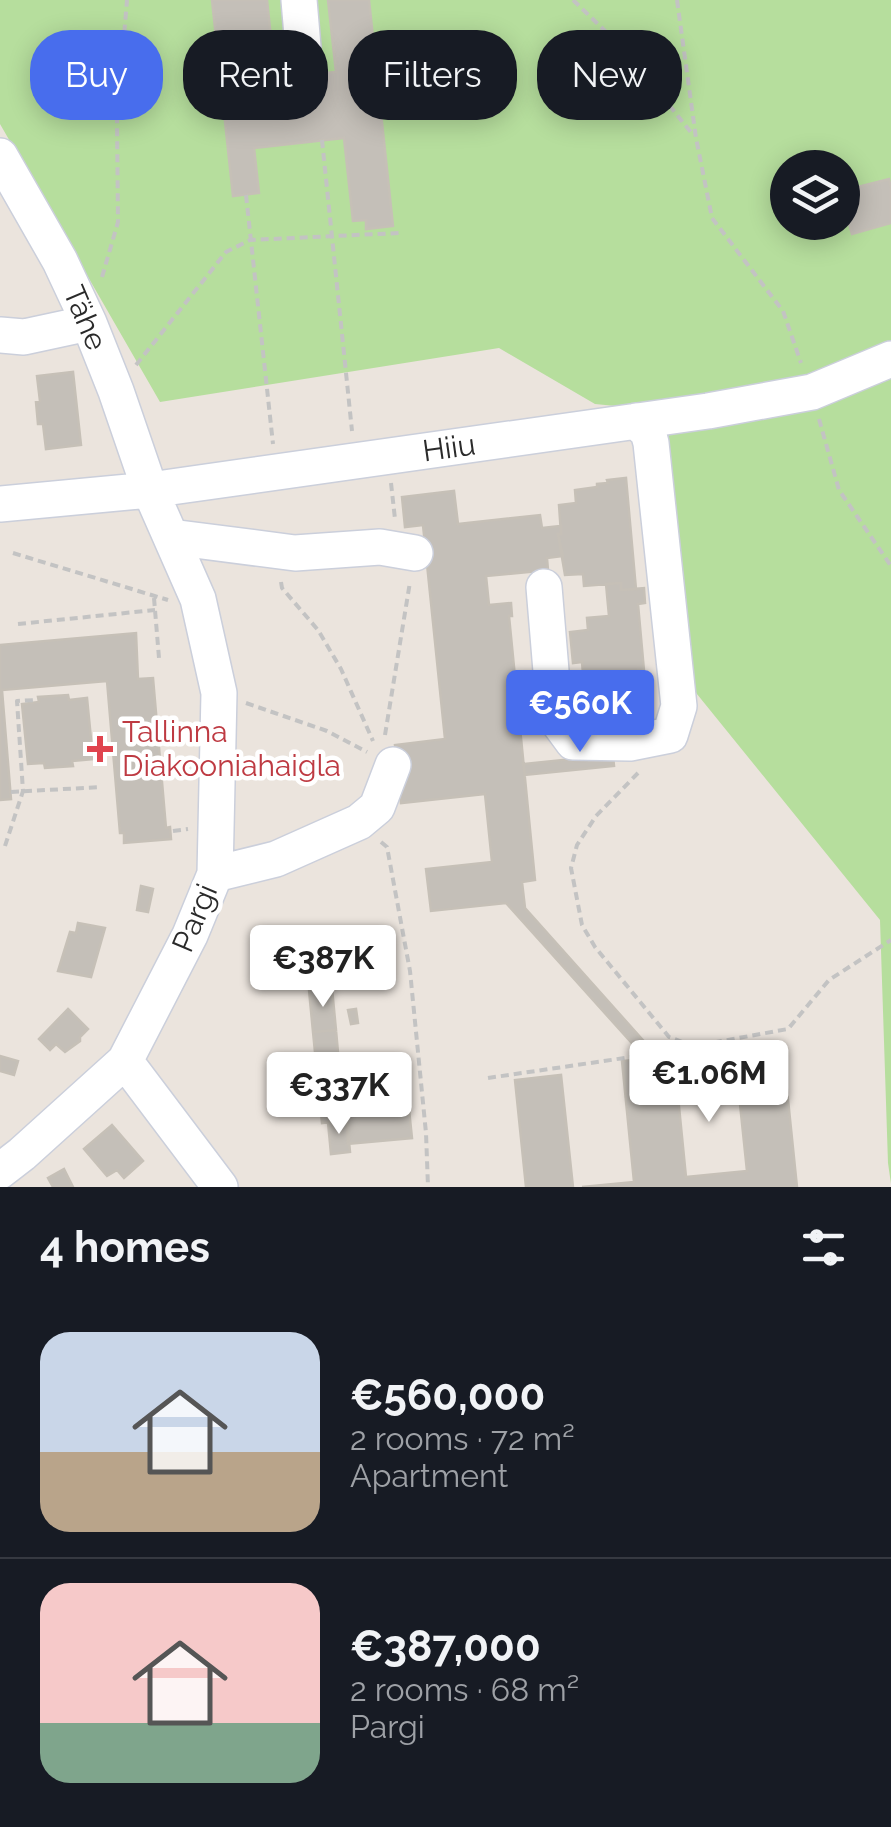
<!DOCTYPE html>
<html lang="en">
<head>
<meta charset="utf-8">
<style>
	body { margin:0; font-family:Raleway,sans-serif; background:#20242c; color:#f1f3f6; height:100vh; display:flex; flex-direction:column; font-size:38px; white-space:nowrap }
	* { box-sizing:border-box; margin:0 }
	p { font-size:32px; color:#9ea1a6 }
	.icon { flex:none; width:55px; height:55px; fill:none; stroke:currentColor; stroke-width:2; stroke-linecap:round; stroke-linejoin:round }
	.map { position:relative; height:1187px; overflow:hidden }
	.drawer { display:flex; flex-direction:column; background:#171b24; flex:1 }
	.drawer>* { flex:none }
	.top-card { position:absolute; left:30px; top:30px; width:832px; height:90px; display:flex; gap:20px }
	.controls { position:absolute; left:770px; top:150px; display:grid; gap:20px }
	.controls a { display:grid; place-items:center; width:90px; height:90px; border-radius:50%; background:#171b24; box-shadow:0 5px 25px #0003; font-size:50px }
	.price { position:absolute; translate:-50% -85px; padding:0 22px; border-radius:10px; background:#fff; color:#222; font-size:32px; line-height:65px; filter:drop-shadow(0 2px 5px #0008) }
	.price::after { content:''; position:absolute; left:50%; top:60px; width:30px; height:22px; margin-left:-15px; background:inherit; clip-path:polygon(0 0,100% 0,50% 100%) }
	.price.current { background:#486ded; color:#fff }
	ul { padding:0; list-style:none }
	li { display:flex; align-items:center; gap:30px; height:250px; padding:0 40px }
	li+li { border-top:2px solid #363941 }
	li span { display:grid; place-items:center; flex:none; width:280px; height:200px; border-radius:30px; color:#555 }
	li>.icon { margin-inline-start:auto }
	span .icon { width:120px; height:120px; fill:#fffc; stroke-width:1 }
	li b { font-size:42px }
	h2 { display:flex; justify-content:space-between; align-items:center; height:120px; padding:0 40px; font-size:42px }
	.pill { padding:0 35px; border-radius:40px; background:#171b24; box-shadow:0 5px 25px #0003; font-size:35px; line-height:90px }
	.pill.current { background:#486ded; color:#fff }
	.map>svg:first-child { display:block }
	.green { fill:#b6de9d; fill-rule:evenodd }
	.building { fill:#c4bfb8; stroke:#c6c0b7; stroke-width:2.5 }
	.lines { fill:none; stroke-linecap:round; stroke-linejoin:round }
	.minor-casing { stroke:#cbcfdb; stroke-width:38 }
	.path { stroke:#c3c3c3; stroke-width:4; stroke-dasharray:8 5; stroke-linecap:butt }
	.minor { stroke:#fff; stroke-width:35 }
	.health-dot { fill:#e0444e; stroke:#fff; stroke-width:4 }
	.labels { text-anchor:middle; stroke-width:9; stroke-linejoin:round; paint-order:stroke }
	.street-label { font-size:30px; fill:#2a2a2a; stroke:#fff }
	.health-label { font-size:30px; fill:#be3a42; stroke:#fff; text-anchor:start }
</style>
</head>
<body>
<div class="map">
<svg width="891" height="1187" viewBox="0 0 891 1187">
	<rect width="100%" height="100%" fill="#ebe4dd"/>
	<!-- green -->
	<path class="green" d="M0,0H891V1184L888,1163L880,920L684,678L646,409L595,404L499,348L160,402L0,124ZM788,168H842V222H788Z"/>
	<!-- building -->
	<path class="building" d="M212,0H267L275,76L315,71V74L336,72L328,0H369L393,226L366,229V220L353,221L344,138L254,148L259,193L233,196Z
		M889,179L891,188V223L852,234L842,201V191Z
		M73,372L81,445L46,449L43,424H38L36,402L40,401L37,376Z
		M626,478L636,589L621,590V583L584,586L583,574L565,575L558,534H561L559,505L576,503L575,490L597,487V484L608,483L607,480Z
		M454,491L458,524L540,515L542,528L561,526V534H558L563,556L547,558L548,570L486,576L489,605L511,603L512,616H509L535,880L522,882L525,908L649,1047L650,1058L639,1059L638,1050L506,903L431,911L426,869L492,862L485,794L401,803L395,745L445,739L423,525L405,527L402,497Z
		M621,583V590L644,588L645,603L638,604L648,715L630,717L629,711L596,715L595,702L577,704L574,674H583L582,662L573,663L570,632L588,630L587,618L609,616L606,584Z
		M136,633L138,679L153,678L166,828L170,827L171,839L124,843V833H120L107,681L2,690L11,799L0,800V645Z
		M68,695L69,700L87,698L93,759L72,761L73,766L45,768L44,763L28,764L22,704L39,702L38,697Z
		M609,713L614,766L525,775L523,764L602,756L598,714Z
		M141,886L153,889L148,912L137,910Z
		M78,923L105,928L91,977L58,971L70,932L76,933Z
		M332,988L336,1030L313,1032L309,990Z
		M68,1009L88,1029L80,1037V1041L65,1052L56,1044L50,1050L39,1039Z
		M356,1009L358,1023L351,1024L348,1010Z
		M336,1030L342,1097L407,1090L412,1138L348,1144L347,1120L322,1123L313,1032Z
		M783,1051L797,1187H582L634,1182L622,1061L674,1056L686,1177L747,1171L735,1056Z
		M0,1056L18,1061L14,1075L0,1071Z
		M561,1075L573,1187H526L515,1080Z
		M347,1120L350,1152L331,1154L328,1122Z
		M112,1125L143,1161L124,1178L117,1170L107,1176L84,1149Z
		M64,1169L73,1187H53L48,1178Z"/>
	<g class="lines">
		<!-- minor casing -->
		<g class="minor-casing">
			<path id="minor" d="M299,0L303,47
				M0,156L60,261L89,323L116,391L150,490L198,599L219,693L215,874L190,935L125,1061L22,1154L0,1171
				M0,335L24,337L89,323
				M0,504L150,490L708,411L812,392L891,359
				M171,537L295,553L380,547L415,553
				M544,587L553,695L559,723L573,742L630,743L670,735L679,706L651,443L648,432L636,421
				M215,874L276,859L359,822L377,807L393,765
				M125,1061L220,1187"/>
		</g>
		<!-- path -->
		<path class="path" d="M573,0L627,52L693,135
			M677,0L696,138L712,218L783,311L801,363
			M322,140L352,431
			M246,195L273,444
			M102,277L118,222L117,120L127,0
			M136,365L226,252L250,240L399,233
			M819,419L839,490L891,566
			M391,483L395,519
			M13,553L168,600
			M281,582L282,588L318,630L341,669L373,741
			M154,598L159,658
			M18,624L155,610
			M246,703L327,731L367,752
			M385,735L410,582
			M638,773L596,816L577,845L571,868L582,925L595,947L669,1037L693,1046
			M11,792L101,787
			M173,831L188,829
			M381,842L387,847L410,971L426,1133L428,1187
			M5,846L23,791L17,701L37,700
			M650,1054L788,1029L829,980L891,940
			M488,1078L638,1056"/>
		<!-- minor -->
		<use href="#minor" class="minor"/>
	</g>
	<!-- markers -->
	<path class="health-dot" d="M95 734h10v10h10v10h-10v10h-10v-10h-10v-10h10z"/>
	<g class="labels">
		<!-- street labels -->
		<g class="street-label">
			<text transform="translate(85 318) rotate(67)" y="10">Tähe</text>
			<text transform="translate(449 448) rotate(-8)" y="10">Hiiu</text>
			<text transform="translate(195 918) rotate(-67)" y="10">Pargi</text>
		</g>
		<!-- health labels -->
		<g class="health-label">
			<text x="122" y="742">Tallinna<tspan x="122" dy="34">Diakooniahaigla</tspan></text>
		</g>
	</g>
</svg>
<div class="controls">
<a><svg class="icon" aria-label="layers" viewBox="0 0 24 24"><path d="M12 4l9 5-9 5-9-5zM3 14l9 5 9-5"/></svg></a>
</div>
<b class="price current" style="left:580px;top:755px">€560K</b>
<b class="price" style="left:323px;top:1010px">€387K</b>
<b class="price" style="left:709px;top:1125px">€1.06M</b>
<b class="price" style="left:339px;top:1137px">€337K</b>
<div class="top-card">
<a class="pill current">Buy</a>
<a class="pill">Rent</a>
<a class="pill">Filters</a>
<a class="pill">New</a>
</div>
</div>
<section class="drawer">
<h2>4 homes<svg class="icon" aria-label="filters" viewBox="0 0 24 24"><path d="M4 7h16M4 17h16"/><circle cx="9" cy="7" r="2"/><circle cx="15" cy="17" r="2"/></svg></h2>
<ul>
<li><span style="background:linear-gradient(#c9d6e8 60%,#b9a48a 0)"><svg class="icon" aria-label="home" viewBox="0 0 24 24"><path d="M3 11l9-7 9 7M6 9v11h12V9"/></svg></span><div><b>€560,000</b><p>2 rooms · 72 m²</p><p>Apartment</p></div></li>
<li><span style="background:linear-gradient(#f6c9c9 70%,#7fa58c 0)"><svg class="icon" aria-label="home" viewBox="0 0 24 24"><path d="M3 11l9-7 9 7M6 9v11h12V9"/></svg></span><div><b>€387,000</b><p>2 rooms · 68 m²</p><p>Pargi</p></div></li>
</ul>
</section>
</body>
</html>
